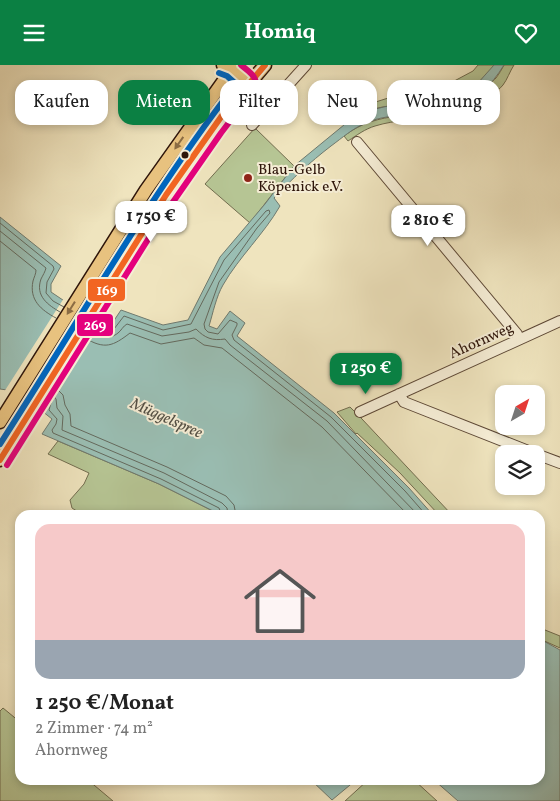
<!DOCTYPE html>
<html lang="de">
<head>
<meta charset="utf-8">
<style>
	body { margin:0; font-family:Vollkorn,serif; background:#f6f6f6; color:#222; height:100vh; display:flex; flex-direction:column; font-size:19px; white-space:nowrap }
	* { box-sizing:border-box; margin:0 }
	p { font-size:16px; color:#767676 }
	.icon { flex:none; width:28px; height:28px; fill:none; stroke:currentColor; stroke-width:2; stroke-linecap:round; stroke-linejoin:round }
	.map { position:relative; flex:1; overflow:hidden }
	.details { position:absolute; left:15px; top:445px; width:530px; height:275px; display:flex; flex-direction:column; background:#fff; border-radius:15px; box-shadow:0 2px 8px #0003 }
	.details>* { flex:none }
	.top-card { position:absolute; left:15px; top:15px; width:530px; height:45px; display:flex; gap:10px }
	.needle { width:32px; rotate:39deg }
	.tools { position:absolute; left:495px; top:320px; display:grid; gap:10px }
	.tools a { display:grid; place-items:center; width:50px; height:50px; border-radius:10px; background:#fff; box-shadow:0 2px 8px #0003; font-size:25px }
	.price { position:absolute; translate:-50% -42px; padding:0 11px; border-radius:10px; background:#fff; color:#222; font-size:16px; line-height:32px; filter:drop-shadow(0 1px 2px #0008) }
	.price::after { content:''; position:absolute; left:50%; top:30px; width:15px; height:11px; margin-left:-8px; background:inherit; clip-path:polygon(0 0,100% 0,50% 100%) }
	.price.selected { background:#0b8043; color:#fff }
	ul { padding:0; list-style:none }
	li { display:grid; align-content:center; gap:10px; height:265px; padding:0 20px }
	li+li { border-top:1px solid #e0e0e0 }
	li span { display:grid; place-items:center; height:155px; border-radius:15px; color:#555 }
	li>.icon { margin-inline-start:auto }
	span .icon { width:90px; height:90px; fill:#fffc; stroke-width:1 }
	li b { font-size:21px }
	.pill { padding:0 18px; border-radius:15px; background:#fff; box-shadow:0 2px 8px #0003; font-size:18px; line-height:45px }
	.pill.selected { background:#0b8043; color:#fff }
	header { display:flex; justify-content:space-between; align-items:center; height:65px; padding:0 20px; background:#0b8043; color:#fff; font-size:22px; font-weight:700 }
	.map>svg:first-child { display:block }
	.green { fill:#b6c594; stroke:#726d4f }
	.water { fill:#9abeb3; stroke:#6f7a6f }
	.pier { fill:#efe4be }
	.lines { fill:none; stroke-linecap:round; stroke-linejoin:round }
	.shore { stroke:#646a5e; stroke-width:1 }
	.minor-casing { stroke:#5e4937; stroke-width:12 }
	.major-casing { stroke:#2e150a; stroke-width:15 }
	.minor { stroke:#f5edd5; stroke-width:10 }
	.major { stroke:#e8c27f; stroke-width:12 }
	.bus-1-casing { stroke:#f5edd5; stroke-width:10 }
	.bus-2-casing { stroke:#f5edd5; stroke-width:10 }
	.bus-3-casing { stroke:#f5edd5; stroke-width:10 }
	.bus-1 { stroke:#f26522; stroke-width:6 }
	.bus-2 { stroke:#e5007d; stroke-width:6 }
	.bus-3 { stroke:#0065bd; stroke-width:6 }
	.oneway { fill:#8b6c44 }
	.bus-dot { fill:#2e150a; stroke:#f5edd5; stroke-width:2 }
	.poi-dot { fill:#8f2418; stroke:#f5edd5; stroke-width:2 }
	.labels { text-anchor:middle; stroke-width:4; stroke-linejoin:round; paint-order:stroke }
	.poi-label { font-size:15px; fill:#2e150a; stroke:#f5edd5; text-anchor:start }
	.street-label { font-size:15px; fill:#2e150a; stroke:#f5edd5 }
	.water-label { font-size:16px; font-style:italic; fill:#545045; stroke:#f5edd5 }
	.line-badge { stroke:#f5edd5; stroke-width:2 }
	.badge-label { font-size:14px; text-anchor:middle; font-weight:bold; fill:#fff }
</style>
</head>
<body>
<header><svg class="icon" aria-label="menu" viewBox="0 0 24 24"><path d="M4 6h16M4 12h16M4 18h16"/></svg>Homiq<svg class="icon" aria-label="heart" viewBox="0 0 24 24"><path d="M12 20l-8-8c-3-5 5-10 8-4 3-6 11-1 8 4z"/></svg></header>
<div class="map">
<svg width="560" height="736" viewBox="0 0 560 736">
	<rect width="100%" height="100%" fill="#efe4be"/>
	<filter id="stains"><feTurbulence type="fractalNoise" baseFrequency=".004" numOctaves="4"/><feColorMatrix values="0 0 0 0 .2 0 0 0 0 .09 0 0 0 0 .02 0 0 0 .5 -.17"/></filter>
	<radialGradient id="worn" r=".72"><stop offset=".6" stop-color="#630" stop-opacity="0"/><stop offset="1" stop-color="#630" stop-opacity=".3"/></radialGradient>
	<!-- green -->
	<path class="green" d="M478,0H494C491,6 486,10 481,15C450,47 405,33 367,46C361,48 356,52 350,55L344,47L404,28L423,27L443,22L473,6Z
		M504,0H514C510,6 507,15 503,20C500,24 495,27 491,30C452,63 418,48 375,61C365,64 357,70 348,76L344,71C379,44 416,54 455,43C462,41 490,19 496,13C499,9 502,4 504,0Z
		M255,63L294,101L250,158L205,119Z
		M350,342L362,354L452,450H439L400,408L357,368L356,369L337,347Z
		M58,376L159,419L221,450H83L72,443L70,435L84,419L89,408L48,389Z
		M540,563L560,571V583L540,574Z
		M3,643L20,657V715H88L113,736H0V646Z
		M368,715H414L437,736H345Z"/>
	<!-- water -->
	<path class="water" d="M494,0H504C477,43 454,45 407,50C393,51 379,52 366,58C353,63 342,73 331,81C309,98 293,113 274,133L280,141C264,169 239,192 223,220C216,232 213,248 209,261L217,264L230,246L245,258L237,271L334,348L409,423L433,450H221L159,419L42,369L52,354L42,346L46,339C26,336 24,334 12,318L7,325L0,324V152L61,201L51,219V227L103,262L111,260L121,245L163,260L188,255L220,192L265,139L294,101L350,55L367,46L388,41L429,38L445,35L461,29L477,19Z
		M540,574L560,585V736H458L434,715H540Z
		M311,715H356L332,735Z"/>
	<!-- pier -->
	<path class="pier" d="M64,233L81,245L23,336L20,334L22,328L12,322L9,327H4Z
		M83,246L101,257L43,350L39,346L43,339L34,334L29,339L25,337Z"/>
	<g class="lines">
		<!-- shore -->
		<path class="shore" d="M0,158L53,201L54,204L47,217L46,228L53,236L64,242
			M0,166L46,203C45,207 43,210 41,214C35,231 48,240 60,247
			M0,176L36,205C36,209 34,212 33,216C29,235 41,245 56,253
			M93,261L103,267L114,264L124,251L163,265L191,259L224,195L266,146L269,145L270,148L257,163L219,217L204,259L205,264L208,267L218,269L230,255L237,258V260L232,270L234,275L331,352L405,426L426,450
			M89,266C98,272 108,276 118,268C121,266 123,261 127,259L162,271L189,267L196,264C205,273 212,276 225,274L230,280L327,356L418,450
			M85,273C105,285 113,281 130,268L161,279L194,273L204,280L222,283L322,362L408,450
			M55,322L63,330L65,340L70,349L71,361L167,402L226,431L234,440L236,450
			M51,328L56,334L57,343L63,351L62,365L164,408L222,438L227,443L228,450
			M47,333L51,338L49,345L57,354L56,359L52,365L53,368L161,414L219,443L222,450"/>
		<!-- minor casing -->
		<g class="minor-casing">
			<path id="minor" d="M252,60L306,0
				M357,77L517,269L519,274
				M399,329L404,337L536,389
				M360,347L560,256
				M536,389L560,398"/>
		</g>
		<!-- major casing -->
		<g class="major-casing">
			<path id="major" d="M223,0L232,4L248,18
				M0,357L146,125L235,0
				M0,395L166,130L221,52L265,0"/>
		</g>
		<!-- minor -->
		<use href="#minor" class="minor"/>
		<!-- major -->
		<use href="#major" class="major"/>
		<!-- bus-1 casing -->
		<g class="bus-1-casing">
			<path id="bus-1" d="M0,395L166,130L221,52L265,0"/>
		</g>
		<!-- bus-2 casing -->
		<g class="bus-2-casing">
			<path id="bus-2" d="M7,400L157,160L221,68L255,23C259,12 248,6 241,0"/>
		</g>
		<!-- bus-3 casing -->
		<g class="bus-3-casing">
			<path id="bus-3" d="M0,379C78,258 148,133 236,19L227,11L219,8"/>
		</g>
		<!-- bus-1 -->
		<use href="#bus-1" class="bus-1"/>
		<!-- bus-2 -->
		<use href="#bus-2" class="bus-2"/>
		<!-- bus-3 -->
		<use href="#bus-3" class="bus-3"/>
	</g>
	<!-- one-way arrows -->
	<defs><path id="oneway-solid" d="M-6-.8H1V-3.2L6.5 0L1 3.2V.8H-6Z" transform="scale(1.25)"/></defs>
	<g class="oneway">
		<use href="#oneway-solid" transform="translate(179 78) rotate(125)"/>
		<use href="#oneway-solid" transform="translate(71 243) rotate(122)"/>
	</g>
	<!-- markers -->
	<circle class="bus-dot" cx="185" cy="90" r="4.5"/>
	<circle class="poi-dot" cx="248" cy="113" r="5"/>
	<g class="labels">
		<!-- poi labels -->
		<g class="poi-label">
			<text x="258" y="109">Blau-Gelb<tspan x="258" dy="17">Köpenick e.V.</tspan></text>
		</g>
		<!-- street labels -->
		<g class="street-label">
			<text transform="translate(481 275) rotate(-24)" y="5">Ahornweg</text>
		</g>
		<!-- water labels -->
		<g class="water-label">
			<text transform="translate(167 352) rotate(24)" y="6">Müggelspree</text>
		</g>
	</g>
	<g class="line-badge">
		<rect x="87" y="213" width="39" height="24" rx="5" fill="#f26522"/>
		<rect x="76" y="248" width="38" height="24" rx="5" fill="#e5007d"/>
	</g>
	<g class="badge-label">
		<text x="107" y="230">169</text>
		<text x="95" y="265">269</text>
	</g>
	<rect width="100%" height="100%" filter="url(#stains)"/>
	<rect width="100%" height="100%" fill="url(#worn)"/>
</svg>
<div class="tools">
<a><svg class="needle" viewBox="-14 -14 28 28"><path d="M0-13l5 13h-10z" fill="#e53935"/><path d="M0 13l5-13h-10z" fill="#767676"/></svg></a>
<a><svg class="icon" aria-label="layers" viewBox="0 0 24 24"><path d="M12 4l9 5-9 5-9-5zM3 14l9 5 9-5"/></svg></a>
</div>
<b class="price" style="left:151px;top:178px">1 750 €</b>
<b class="price" style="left:428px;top:182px">2 810 €</b>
<b class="price selected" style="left:366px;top:330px">1 250 €</b>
<div class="top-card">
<a class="pill">Kaufen</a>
<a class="pill selected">Mieten</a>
<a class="pill">Filter</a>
<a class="pill">Neu</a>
<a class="pill">Wohnung</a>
</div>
<section class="details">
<ul>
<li><span style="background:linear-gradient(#f6c9c9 75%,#9aa5b1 0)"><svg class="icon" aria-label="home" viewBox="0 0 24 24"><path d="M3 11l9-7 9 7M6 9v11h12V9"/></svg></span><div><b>1 250 €/Monat</b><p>2 Zimmer · 74 m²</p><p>Ahornweg</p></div></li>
</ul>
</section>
</div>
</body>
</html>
